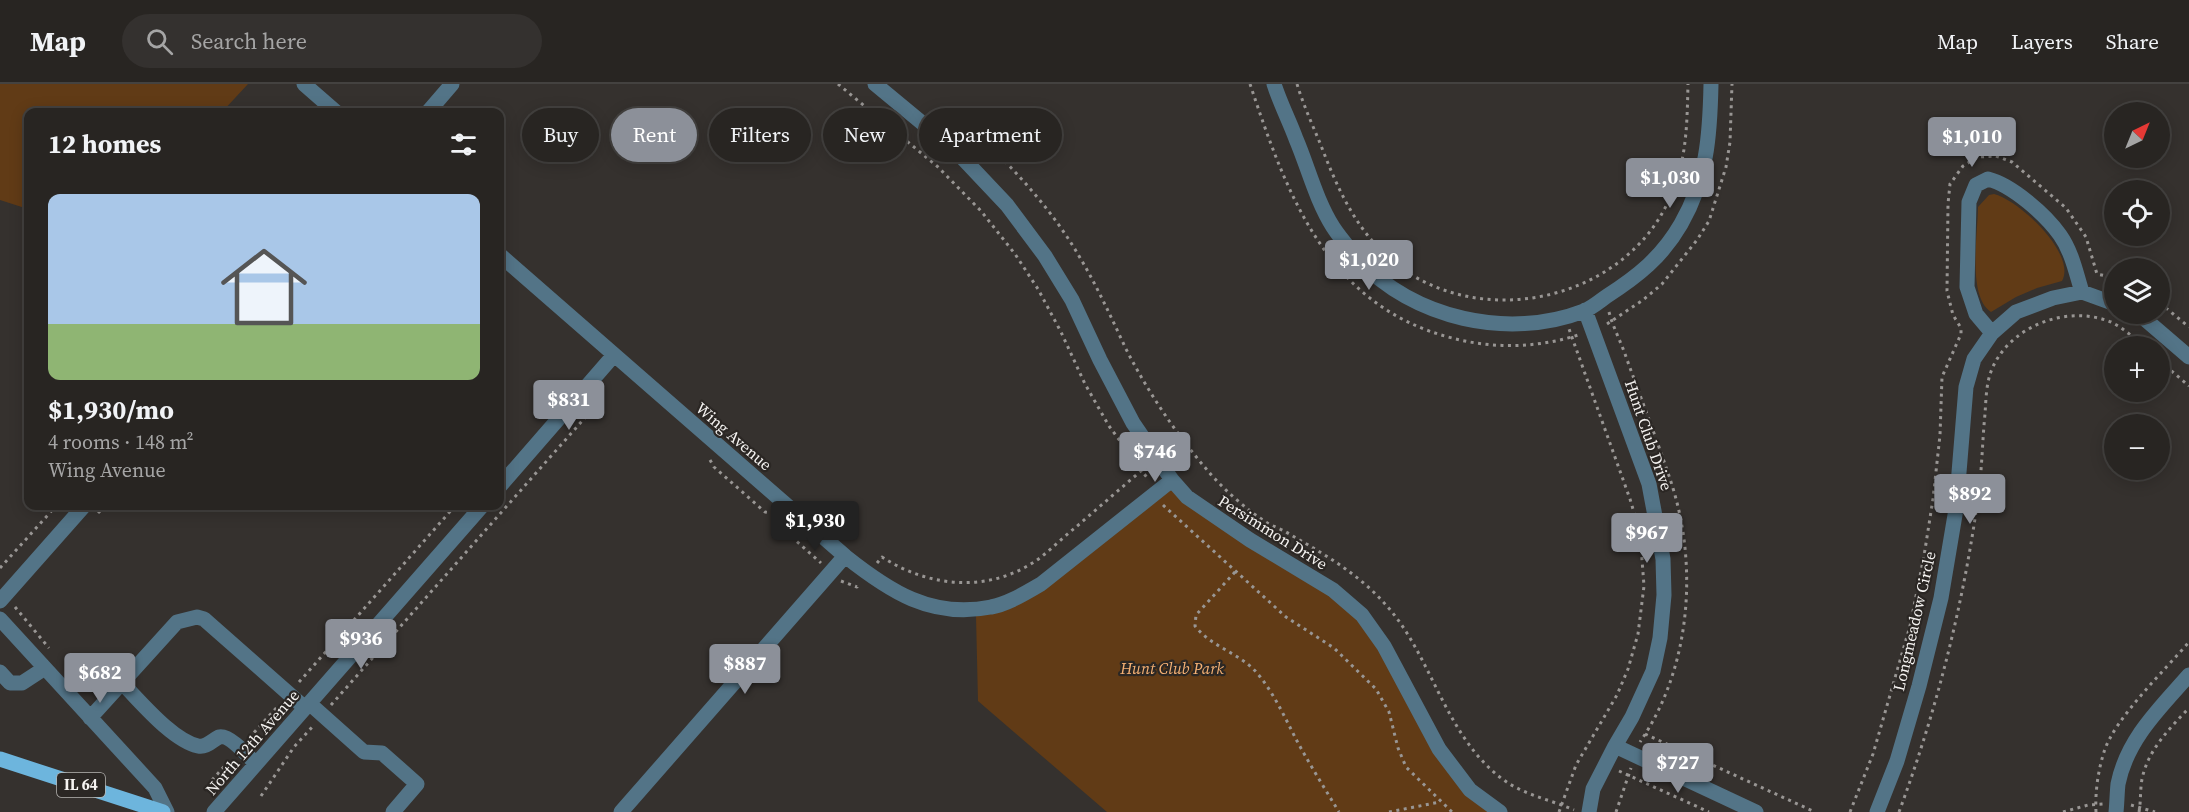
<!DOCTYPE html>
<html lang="en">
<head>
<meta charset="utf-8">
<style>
	body { margin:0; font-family:"Source Serif 4",serif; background:#34312f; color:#f1f3f6; height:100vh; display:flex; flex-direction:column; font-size:22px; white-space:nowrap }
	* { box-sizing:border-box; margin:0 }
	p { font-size:20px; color:#a5a5a5 }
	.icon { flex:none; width:33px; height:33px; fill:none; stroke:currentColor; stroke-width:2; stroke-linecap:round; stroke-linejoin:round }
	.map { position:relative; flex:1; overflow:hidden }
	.panel { position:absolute; left:24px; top:24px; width:480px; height:402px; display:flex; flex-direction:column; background:#282522; border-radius:12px; box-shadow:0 3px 15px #0003,0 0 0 2px #444240 }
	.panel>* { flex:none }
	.top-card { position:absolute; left:522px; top:24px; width:570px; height:54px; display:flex; gap:12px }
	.needle { width:39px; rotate:43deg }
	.fabs { position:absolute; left:2104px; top:18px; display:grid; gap:12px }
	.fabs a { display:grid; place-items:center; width:66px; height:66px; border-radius:50%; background:#282522; box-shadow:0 3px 15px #0003,0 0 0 2px #444240; font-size:30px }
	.price { position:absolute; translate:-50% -51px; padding:0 14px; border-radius:6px; background:#8c9099; color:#fff; font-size:20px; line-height:39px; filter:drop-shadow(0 2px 3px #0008) }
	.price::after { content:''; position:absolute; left:50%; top:36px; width:18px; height:14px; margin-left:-9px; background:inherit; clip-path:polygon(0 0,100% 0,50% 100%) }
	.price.current { background:#222; color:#fff }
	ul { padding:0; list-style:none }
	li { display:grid; align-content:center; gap:12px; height:318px; padding:0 24px }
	li span { display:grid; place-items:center; height:186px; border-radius:12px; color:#555 }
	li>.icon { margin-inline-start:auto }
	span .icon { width:108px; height:108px; fill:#fffc; stroke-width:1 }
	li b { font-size:26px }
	h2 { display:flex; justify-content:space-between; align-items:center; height:72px; padding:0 24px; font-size:26px }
	.tag { padding:0 21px; border-radius:27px; background:#282522; box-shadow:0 3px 15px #0003,0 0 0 2px #444240; font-size:21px; line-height:54px }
	.tag.current { background:#8c9099; color:#fff }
	header { display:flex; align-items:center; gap:36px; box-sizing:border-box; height:84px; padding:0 30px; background:#282522; border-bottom:2px solid #444240 }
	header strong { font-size:28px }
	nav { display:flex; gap:33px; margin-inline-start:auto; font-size:21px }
	.search { width:420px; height:54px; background:#34312f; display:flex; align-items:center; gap:15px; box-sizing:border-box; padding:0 21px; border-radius:33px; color:#a5a5a5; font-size:22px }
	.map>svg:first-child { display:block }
	.green { fill:#613b16 }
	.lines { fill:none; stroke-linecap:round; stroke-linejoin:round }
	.path { stroke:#999694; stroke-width:3; stroke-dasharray:3 4.5; stroke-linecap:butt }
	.minor { stroke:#537487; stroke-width:15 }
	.major { stroke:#6db5dd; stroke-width:15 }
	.labels { text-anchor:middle; stroke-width:4.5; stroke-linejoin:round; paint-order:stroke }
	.shield { fill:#2b2724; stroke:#b8b6b4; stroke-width:1.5 }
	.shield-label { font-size:15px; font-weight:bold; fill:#f5f3f1 }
	.street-label { font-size:16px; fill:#f5f3f1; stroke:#2b2724 }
	.park-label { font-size:16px; font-style:italic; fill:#f5b174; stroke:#2b2724 }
</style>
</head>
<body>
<header>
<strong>Map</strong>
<div class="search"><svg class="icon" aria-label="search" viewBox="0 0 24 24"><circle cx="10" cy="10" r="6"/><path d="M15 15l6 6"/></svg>Search here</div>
<nav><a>Map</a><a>Layers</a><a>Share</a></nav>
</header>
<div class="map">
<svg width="2189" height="728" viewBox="0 0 2189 728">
	<rect width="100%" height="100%" fill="#35312e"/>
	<!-- green -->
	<path class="green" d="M0,0H248L222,28H28V125L0,116Z
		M1994,110C2019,116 2077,170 2062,197L2037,204L2016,213L1991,228C1967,213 1978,149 1978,123L1989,111Z
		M1169,405L1324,507L1360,536L1382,571L1445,684L1494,728H1107L978,617L976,532L1011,524Z"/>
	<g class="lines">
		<!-- path -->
		<path class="path" d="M838,0L938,83L981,127L1015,170L1038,205L1061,248L1085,300L1109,342L1148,395
			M1250,0C1287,111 1327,222 1452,254C1493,265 1538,264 1578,251
			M1297,0C1303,20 1312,40 1320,59C1337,103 1354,143 1390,175C1475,249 1622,219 1669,116C1687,78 1687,40 1688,0
			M962,35C1006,77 1048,119 1079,172C1097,202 1111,233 1126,265C1148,308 1176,350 1208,387C1223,405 1249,428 1269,440C1275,443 1281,445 1286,448C1322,469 1358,489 1386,521C1432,572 1444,650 1501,694C1523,711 1549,715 1574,726
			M2160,219L2189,243
			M1609,228C1613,243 1620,256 1625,270C1640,312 1656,353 1670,395C1699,480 1691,584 1640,658
			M1607,240L1643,216L1662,200L1697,156L1709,137L1726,83L1730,58L1732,0
			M2160,277L2189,302
			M710,376L714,383L765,428L772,429
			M1163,421L1286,533L1334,564L1376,605L1389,628L1398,664L1406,683L1452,728
			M98,429L105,422
			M790,445L792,453L821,479
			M877,479L882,473C930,504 989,509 1037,476C1051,466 1063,453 1076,443C1098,424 1120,405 1142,386
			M0,484L56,422
			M1235,488L1196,531L1195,542C1211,563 1240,569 1257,589C1274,609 1285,634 1297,657C1310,681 1325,705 1339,728
			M841,497L857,503L860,500
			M15,523L49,564
			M299,598L455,422
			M331,621L590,328
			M1645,650L1815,728
			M249,654L279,621
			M1619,687L1709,728
			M212,696L231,675
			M261,712L294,663L313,642
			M2131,721L2155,728
			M1389,728L1440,718
			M1559,728L1576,681L1617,611L1628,585L1638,550L1644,502L1640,449L1630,415L1569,245
			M1616,728L1631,684
			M1850,728L1873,670L1910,542L1924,472L1933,415L1940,351L1942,293L1961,250V244L1953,231L1947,207L1948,120L1950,100L1963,82L1978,73L1996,72L2012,78L2066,124L2086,153L2097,190L2115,194
			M1899,728C1936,628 1962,526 1977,421C1982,391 1982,360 1985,330C1986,316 1986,299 1992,285C2010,242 2067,220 2111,238C2123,244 2134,254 2144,262
			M2063,728L2088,721L2103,720
			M2096,728C2095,708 2098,687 2104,668C2114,635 2165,586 2189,558
			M2139,728C2141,717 2140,706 2142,695C2148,666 2169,645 2189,624"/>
		<!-- minor -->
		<path class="minor" d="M304,0L336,28
			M875,0L956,67L1007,121L1045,172L1072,216L1100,276L1133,339L1172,396L1187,413L1250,456L1333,506L1362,531L1384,562L1439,665L1470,706L1500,728
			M1274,0C1280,19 1289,36 1296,55C1308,83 1316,116 1333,143C1340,154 1350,165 1358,175C1413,235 1509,256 1584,227C1592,224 1600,217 1607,212C1638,192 1662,173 1681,140C1707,95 1710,51 1711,0
			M428,28L452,0
			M500,171L845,472C889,507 931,535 991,523C1008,520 1025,509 1041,500L1172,396
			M1585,226L1649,400L1663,475L1664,511L1660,554L1653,587L1632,633L1615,662L1593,705L1589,728
			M2139,230L2189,273
			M1992,249L1976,230L1967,203L1969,118L1976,101L1988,95C2012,101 2046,131 2060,151C2072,168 2076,189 2082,208
			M500,402L614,271
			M0,517L84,422
			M0,535L155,704L167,728
			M0,588L10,599H22L45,584
			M122,599C141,618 172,656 198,662C207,664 212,656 219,653C229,650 249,673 256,680
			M309,619L364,668L382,669L417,700L393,728
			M90,634L177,538L197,533L204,535L305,624
			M1615,662L1756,728
			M214,728L482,422
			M621,728L845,472
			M1877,728L1897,677L1919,602L1941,514L1956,425L1966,303L1974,275L1992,249L2016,228L2053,214L2082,208L2115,220
			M2116,728C2117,719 2117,709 2118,700C2127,655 2160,624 2189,591"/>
		<!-- major -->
		<path class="major" d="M0,675L163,728"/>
	</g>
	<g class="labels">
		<!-- shield labels -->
		<rect class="shield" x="57" y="689" width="48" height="24" rx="4.5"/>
		<g class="shield-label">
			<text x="81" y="706">IL 64</text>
		</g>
		<!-- street labels -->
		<g class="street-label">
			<text transform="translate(1649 351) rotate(71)" y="6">Hunt Club Drive</text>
			<text transform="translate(734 352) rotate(41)" y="6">Wing Avenue</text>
			<text transform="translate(1273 448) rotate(32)" y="6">Persimmon Drive</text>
			<text transform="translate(1914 537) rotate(-77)" y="6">Longmeadow Circle</text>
			<text transform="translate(252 658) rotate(-49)" y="6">North 12th Avenue</text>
		</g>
		<!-- park labels -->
		<g class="park-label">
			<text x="1172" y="590">Hunt Club Park</text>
		</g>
	</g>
</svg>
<div class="fabs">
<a><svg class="needle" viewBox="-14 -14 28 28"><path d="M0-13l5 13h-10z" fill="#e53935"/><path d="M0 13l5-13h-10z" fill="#a5a5a5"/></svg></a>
<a><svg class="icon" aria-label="locate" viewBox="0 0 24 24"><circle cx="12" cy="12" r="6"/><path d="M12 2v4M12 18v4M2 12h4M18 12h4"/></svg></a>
<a><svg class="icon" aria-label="layers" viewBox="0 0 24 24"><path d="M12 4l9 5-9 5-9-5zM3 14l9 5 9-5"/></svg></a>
<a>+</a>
<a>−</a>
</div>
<b class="price" style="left:1972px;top:84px">$1,010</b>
<b class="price" style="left:1670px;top:125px">$1,030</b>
<b class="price" style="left:1369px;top:207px">$1,020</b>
<b class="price" style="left:569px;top:347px">$831</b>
<b class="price" style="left:1155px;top:399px">$746</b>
<b class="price" style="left:1970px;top:441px">$892</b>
<b class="price current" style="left:815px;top:468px">$1,930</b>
<b class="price" style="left:1647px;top:480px">$967</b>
<b class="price" style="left:361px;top:586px">$936</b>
<b class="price" style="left:745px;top:611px">$887</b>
<b class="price" style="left:100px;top:620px">$682</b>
<b class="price" style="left:1678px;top:710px">$727</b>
<div class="top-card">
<a class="tag">Buy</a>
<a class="tag current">Rent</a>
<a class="tag">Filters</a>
<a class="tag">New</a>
<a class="tag">Apartment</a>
</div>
<section class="panel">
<h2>12 homes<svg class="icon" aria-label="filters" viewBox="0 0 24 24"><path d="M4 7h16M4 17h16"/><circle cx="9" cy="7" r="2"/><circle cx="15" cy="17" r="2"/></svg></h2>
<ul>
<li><span style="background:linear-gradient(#a9c7e8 70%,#8fb573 0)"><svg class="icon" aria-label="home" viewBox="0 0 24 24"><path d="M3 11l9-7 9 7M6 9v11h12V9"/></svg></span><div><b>$1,930/mo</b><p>4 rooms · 148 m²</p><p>Wing Avenue</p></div></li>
</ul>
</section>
</div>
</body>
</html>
